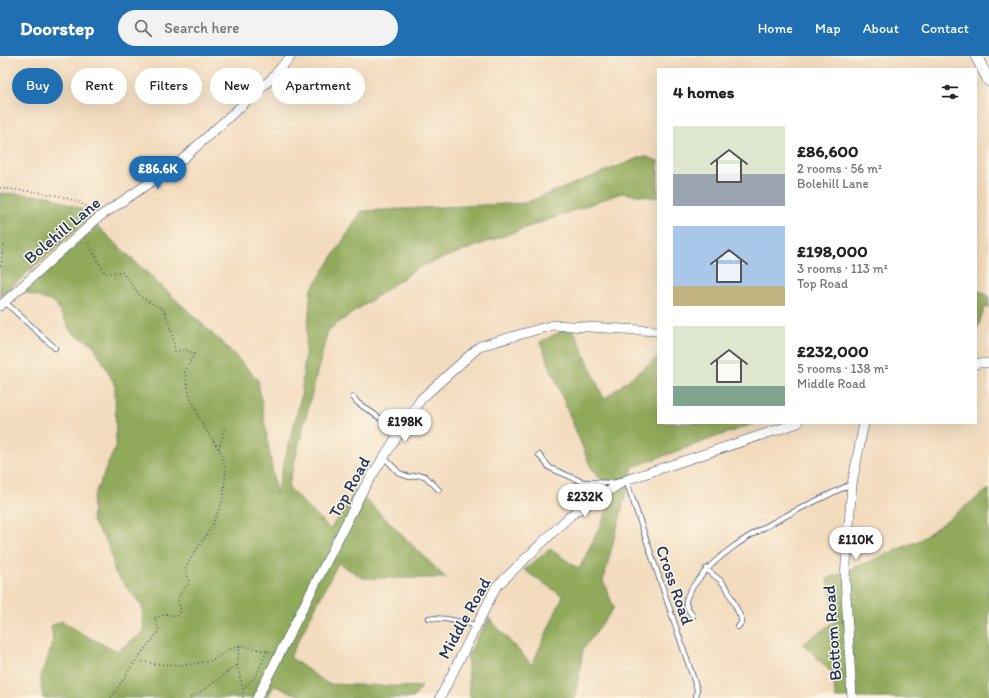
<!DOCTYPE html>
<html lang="en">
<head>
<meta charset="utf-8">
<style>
	body { margin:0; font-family:Itim,sans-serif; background:#f2f2f2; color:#222; height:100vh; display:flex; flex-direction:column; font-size:15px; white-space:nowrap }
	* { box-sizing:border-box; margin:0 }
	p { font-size:13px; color:#767676 }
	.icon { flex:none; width:22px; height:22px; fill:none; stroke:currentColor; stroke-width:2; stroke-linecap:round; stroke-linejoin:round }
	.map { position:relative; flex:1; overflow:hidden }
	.details { position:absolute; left:657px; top:12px; width:320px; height:356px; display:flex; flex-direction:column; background:#fff; border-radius:0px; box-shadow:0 4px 16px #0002 }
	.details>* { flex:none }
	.hud { position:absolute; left:12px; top:12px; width:380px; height:36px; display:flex; gap:8px }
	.price { position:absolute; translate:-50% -34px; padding:0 9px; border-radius:14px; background:#fff; color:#222; font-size:13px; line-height:26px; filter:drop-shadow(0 1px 2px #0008) }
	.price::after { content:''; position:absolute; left:50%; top:24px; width:12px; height:9px; margin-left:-6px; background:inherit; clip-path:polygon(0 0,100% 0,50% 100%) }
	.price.on { background:#1f6fb2; color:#fff }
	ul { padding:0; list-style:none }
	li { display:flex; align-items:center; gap:12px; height:100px; padding:0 16px }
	li span { display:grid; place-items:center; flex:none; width:112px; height:80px; border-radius:0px; color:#555 }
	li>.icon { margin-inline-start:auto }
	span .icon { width:48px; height:48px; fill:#fffc; stroke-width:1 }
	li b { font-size:17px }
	h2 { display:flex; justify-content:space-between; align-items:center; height:48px; padding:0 16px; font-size:17px }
	.chip { padding:0 14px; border-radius:18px; background:#fff; box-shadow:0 4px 16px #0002; font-size:14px; line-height:36px }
	.chip.on { background:#1f6fb2; color:#fff }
	header { display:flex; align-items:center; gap:24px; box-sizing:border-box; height:56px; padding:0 20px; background:#1f6fb2; color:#fff }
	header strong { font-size:19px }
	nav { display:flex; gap:22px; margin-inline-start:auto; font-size:14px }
	.search { width:280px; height:36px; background:#f2f2f2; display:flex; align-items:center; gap:10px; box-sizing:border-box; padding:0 14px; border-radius:22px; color:#767676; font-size:15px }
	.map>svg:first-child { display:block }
	.forest { fill:#90a95a; stroke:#566c5c }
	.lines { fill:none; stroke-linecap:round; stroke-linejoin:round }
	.service-casing { stroke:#3b496c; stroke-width:6 }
	.minor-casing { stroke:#3b496c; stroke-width:10 }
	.tertiary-casing { stroke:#3b496c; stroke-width:12 }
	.path { stroke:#3b496c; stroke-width:1.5; stroke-dasharray:1 3; stroke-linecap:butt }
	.service { stroke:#fff; stroke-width:4.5 }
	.minor { stroke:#fff; stroke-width:9 }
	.tertiary { stroke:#fff; stroke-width:11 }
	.labels { text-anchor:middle; stroke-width:3; stroke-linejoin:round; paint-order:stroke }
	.street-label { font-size:17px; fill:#1b2f5e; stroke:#fcf5e5 }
</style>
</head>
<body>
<header>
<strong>Doorstep</strong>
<div class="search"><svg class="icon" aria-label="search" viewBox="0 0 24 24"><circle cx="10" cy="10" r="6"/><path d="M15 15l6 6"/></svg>Search here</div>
<nav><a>Home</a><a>Map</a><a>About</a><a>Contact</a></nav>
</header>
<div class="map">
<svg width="989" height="642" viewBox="0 0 989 642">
	<rect width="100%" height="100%" fill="#fcf5e5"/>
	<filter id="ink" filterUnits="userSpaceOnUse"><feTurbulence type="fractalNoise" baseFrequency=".025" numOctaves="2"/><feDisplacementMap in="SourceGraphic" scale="8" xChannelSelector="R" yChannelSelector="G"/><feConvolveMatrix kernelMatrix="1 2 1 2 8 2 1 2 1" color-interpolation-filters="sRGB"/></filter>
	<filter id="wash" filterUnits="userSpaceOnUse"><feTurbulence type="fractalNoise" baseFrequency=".012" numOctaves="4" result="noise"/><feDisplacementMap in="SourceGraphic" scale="16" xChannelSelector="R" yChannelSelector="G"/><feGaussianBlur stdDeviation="0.9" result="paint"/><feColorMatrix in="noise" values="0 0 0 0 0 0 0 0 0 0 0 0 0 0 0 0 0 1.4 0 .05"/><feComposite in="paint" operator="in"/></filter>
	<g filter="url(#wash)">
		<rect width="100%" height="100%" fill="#f3dbbd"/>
		<!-- forest -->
		<path class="forest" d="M644,100L658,105V142L621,137L419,211L328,274L288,431L330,473L356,434L446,522H363L338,507L290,601L328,628L422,631L413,642H307L274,630L267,642H43L40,620L47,605L53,585L51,570L62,565L90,582L117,595L144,576L142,550L115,517L109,490L92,465L93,442L116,390L115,329L93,288L72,277L55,247L24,236L97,170L230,294L258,324L276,438L301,341L311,234L362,155L525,147Z
			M0,137L49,140L83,154L89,162L0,241Z
			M976,233L989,240V252L985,251L976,276Z
			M572,270L604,343L658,301V367H755L633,411L603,525L614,552L583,593L575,642H470L467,600L489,562L532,609L563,540L524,514L550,493L579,513L615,439L591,412L540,286Z
			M989,433V642H835L833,618L803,588L837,563L827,523L920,484Z"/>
	</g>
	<g filter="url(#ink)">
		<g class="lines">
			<!-- service casing -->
			<g class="service-casing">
				<path id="service" d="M4,245L55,292
					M353,341L358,347L400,376
					M539,399L550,412L583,426L612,427L626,424L697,633L696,642
					M384,401L399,417L409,421L420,419L425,420L439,434
					M706,513L720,524L727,532L741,562V567L738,571
					M693,560C689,555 685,550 686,544C688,537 693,530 697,525C718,498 745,482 774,466C800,452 826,440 851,428
					M429,562L446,563L476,569"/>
			</g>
			<!-- minor casing -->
			<g class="minor-casing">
				<path id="minor" d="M0,250L99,161L176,109L271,23L291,0
					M976,308L979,307H989
					M257,642L364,432L421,343L480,290L553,269L658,275
					M440,642L496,531L571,459L626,424L798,367
					M852,642L845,521L852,428L864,367"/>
			</g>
			<!-- tertiary casing -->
			<g class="tertiary-casing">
				<path id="tertiary" d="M976,0L989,25"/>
			</g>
			<!-- path -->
			<path class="path" d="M0,132C31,136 66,136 92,154
				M86,183L105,217L122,216L141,241L164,254L172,277L175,295L187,294L194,298L185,316L190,341L203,370L219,393L226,414L223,444L211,472L189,505L186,513L189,527C180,539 175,541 181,555L178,560L167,558L155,562L159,575L136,604
				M0,210L4,189
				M219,393L225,370
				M237,609L243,633V642
				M243,633L257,618L267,595
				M111,642L136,604L153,608L183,609L194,608L210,605L229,594L240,589L270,596
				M190,642L208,631L237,609L240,589"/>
			<!-- service -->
			<use href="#service" class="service"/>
			<!-- minor -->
			<use href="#minor" class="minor"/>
			<!-- tertiary -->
			<use href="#tertiary" class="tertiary"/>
		</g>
	</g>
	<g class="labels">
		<!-- street labels -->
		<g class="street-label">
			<text transform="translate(62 174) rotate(-40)" y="6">Bolehill Lane</text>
			<text transform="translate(349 431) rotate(-61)" y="6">Top Road</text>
			<text transform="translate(675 529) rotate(71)" y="6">Cross Road</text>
			<text transform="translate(464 562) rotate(-61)" y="6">Middle Road</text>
			<text transform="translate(832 577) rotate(-94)" y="6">Bottom Road</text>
		</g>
	</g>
</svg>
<b class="price on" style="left:158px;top:134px">£86.6K</b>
<b class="price" style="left:405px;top:387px">£198K</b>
<b class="price" style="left:585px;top:462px">£232K</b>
<b class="price" style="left:856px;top:505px">£110K</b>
<div class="hud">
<a class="chip on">Buy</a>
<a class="chip">Rent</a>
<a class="chip">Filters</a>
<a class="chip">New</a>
<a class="chip">Apartment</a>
</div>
<section class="details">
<h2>4 homes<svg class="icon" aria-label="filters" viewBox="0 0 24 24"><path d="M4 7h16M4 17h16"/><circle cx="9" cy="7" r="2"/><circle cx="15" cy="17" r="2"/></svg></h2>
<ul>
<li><span style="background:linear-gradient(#dfe7d0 60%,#9aa5b1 0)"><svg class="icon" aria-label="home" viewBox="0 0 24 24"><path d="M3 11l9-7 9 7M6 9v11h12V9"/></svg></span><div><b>£86,600</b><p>2 rooms · 56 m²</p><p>Bolehill Lane</p></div></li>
<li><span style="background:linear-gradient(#a9c7e8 75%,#c2b280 0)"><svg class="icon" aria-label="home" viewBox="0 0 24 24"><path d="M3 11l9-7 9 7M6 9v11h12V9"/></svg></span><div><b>£198,000</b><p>3 rooms · 113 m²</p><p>Top Road</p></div></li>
<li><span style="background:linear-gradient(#dfe7d0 75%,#7fa58c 0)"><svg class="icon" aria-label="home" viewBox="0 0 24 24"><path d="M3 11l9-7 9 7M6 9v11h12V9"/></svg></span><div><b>£232,000</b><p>5 rooms · 138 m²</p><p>Middle Road</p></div></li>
</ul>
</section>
</div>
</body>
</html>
